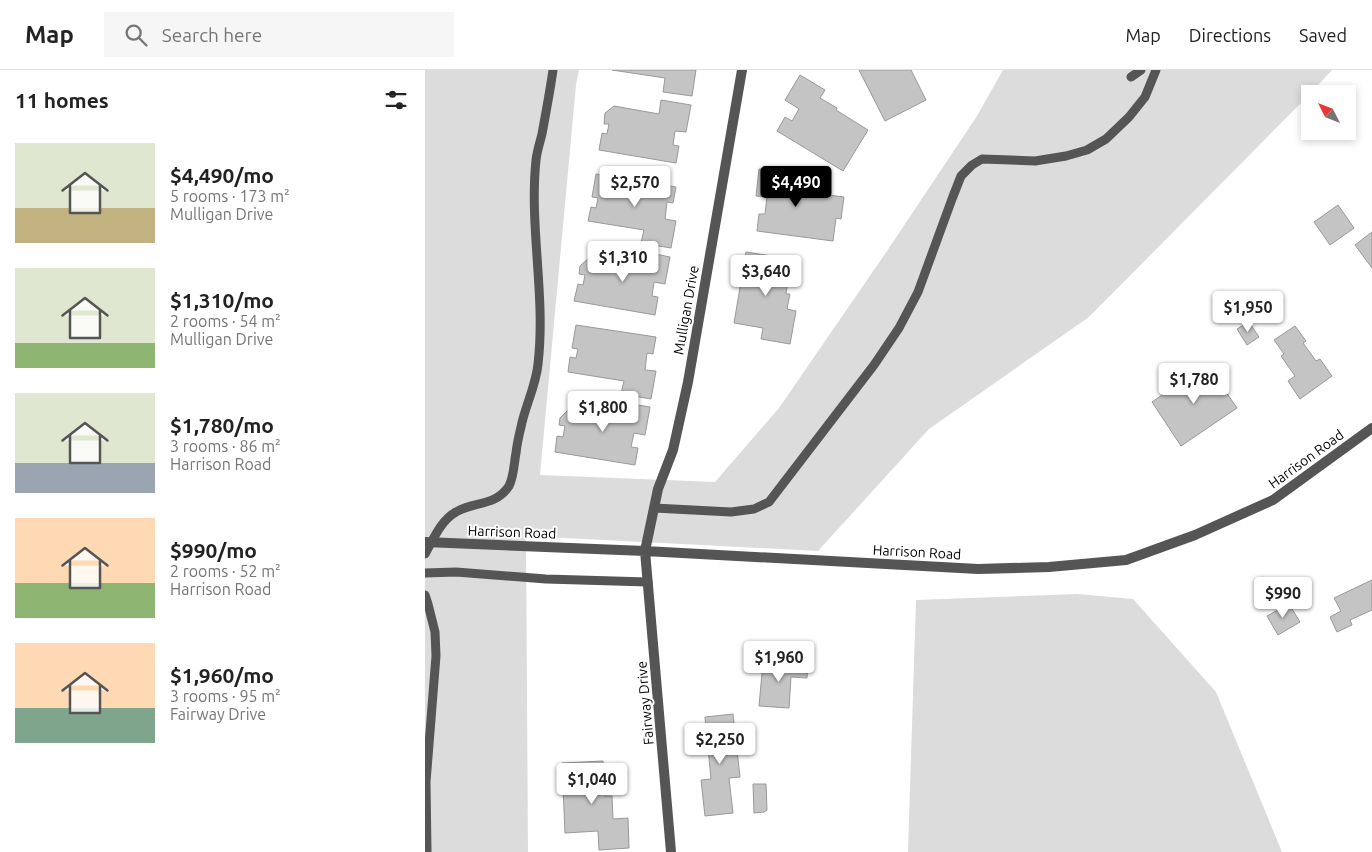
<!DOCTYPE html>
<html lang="en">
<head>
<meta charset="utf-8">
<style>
	body { margin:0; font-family:Ubuntu,sans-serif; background:#f6f6f6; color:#222; height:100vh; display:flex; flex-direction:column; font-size:19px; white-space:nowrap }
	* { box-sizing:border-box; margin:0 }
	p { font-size:16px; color:#767676 }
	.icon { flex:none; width:28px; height:28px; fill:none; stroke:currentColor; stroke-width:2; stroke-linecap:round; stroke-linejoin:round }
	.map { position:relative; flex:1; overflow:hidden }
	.side { display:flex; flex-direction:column; background:#fff; width:425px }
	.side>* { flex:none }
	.needle { width:32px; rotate:312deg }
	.buttons { position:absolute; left:876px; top:15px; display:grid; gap:10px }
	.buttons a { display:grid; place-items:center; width:55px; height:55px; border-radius:0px; background:#fff; box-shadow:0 2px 8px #0003; font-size:25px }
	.price { position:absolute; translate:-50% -42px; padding:0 11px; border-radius:5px; background:#fff; color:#222; font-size:16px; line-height:32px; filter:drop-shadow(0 1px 2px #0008) }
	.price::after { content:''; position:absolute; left:50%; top:30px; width:15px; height:11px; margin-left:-8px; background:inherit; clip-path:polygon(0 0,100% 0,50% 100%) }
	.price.on { background:#000; color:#fff }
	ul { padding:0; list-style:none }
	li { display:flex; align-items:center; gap:15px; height:125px; padding:0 15px }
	li span { display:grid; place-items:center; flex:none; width:140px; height:100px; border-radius:0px; color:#555 }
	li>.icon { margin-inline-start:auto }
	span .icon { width:60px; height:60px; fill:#fffc; stroke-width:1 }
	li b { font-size:21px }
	h2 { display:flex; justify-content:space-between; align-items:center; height:60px; padding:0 15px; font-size:21px }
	header { display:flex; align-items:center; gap:30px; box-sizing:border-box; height:70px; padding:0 25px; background:#fff; border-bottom:1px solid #e0e0e0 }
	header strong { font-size:24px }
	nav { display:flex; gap:28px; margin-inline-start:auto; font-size:18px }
	.search { width:350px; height:45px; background:#f6f6f6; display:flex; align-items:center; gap:12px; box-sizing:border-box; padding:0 18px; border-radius:0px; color:#767676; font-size:19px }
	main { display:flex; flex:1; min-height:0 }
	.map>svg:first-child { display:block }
	.green { fill:#dcdcdc }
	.building { fill:#c4c4c4; stroke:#999 }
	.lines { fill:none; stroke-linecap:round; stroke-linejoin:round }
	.service { stroke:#555; stroke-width:9 }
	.minor { stroke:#555; stroke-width:10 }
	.labels { text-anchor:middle; stroke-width:4; stroke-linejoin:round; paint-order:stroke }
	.street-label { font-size:14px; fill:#000; stroke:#fff }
</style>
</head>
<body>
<header>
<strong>Map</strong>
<div class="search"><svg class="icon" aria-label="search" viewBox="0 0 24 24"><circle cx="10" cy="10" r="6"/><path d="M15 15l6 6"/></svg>Search here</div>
<nav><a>Map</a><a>Directions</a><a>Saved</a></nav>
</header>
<main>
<section class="side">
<h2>11 homes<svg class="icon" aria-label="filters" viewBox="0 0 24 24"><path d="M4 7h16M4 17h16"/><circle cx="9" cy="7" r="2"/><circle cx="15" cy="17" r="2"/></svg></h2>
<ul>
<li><span style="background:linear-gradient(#dfe7d0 65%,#c2b280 0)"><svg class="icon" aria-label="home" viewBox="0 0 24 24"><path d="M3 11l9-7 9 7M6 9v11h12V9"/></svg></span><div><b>$4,490/mo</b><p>5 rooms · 173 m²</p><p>Mulligan Drive</p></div></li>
<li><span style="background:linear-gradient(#dfe7d0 75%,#8fb573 0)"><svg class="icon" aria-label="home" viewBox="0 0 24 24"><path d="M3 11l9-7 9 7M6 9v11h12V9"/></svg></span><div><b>$1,310/mo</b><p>2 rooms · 54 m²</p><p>Mulligan Drive</p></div></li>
<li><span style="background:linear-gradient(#dfe7d0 70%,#9aa5b1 0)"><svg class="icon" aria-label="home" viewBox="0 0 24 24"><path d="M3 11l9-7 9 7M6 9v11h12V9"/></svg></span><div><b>$1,780/mo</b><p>3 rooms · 86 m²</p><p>Harrison Road</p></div></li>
<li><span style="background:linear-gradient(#ffd9b3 65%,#8fb573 0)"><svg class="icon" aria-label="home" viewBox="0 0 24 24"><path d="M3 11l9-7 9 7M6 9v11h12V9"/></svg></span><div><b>$990/mo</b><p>2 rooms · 52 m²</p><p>Harrison Road</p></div></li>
<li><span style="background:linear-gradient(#ffd9b3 65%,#7fa58c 0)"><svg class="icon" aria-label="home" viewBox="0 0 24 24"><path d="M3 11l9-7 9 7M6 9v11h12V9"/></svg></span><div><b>$1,960/mo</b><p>3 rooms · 95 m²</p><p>Fairway Drive</p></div></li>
</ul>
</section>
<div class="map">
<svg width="947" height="782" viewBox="0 0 947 782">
	<rect width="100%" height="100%" fill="#fff"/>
	<!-- green -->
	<path class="green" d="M0,0H154L151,15L115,405L290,412L354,338L462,181L552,46L578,0H907L882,27L664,247L504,359L393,481L101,466L103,782H0Z
		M652,524L708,529L791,622L857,782H483L491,530Z"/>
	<!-- building -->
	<path class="building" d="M187,0H271L267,26L238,22L240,8Z
		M434,0H486L501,30L460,51Z
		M375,5L400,20L395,28L412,38L411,40L443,60L418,101L352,61L360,47L367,51L374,39L360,30Z
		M236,30L266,35L261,62L250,61L248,75L254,76L251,93L174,80L177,63L182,64L184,54H179L180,43L189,36L234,44Z
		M334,99L364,102L362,114L382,116L381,122L419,127L416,149L411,148L408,171L332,161L334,144H340L342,127L331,126Z
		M171,104L251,117L248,133L242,132L240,149L251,151L246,178L216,173L219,160L163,151L166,137L171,138L173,128L167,127Z
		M913,135L929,158L905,175L889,152Z
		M947,162V198L930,175Z
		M215,181L245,187L240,214L229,212L227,226L233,227L230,245L149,231L153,214L158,215L160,205L154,204L155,196L165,187L213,195Z
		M321,182L366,189L361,224H365L362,239L371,241L365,274L336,269L338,258L309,253Z
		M824,252L834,267L822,275L812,259Z
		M151,255L231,267L228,284L222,283L220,300L231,301L226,329L196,324L199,311L143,302L145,287L151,288L153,279L147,278Z
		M870,256L881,271L878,273L891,291L895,289L907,306L875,329L863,311L870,306L856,286L859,284L849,270Z
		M782,294L812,338L756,376L727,332Z
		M195,332L225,337L220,365L209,363L206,377L213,378L210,395L130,382L132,366L138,367L140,356L134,355L135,348L145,338L193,346Z
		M947,510V540L925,550L927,555L912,562L905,547L916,541L909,528Z
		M864,534L875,552L853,565L842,546Z
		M338,592L383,595L382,608L366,607L364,638L334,636Z
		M308,644L315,707L304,708L308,743L280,746L276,710L286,709L280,647Z
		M178,691L180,726H187L188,749L203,748L204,778L174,780L173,761L140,763L137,693Z
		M328,714H341L342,740L339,742L329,743Z"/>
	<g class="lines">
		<!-- service -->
		<path class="service" d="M706,7L716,0
			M229,438L306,442L329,439L344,432L449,295L474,258L493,222L527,129L536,106L547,95L557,89L610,91L641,86L662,80L681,69L704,47L720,27L731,0
			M0,484C8,470 16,450 31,442C49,431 70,437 84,416C89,406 89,393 91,383C92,374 94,365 96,357C100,336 111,316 113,294C121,226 104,158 111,90C112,81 115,72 117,64C121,42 125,21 128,0
			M0,503L31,502L121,509L223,512
			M0,525L3,534L10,562L11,586L1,712L2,782"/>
		<!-- minor -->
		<path class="minor" d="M0,472L220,481L553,499L624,497L701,490L770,465L848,430L947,358
			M246,782L220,481L233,419L248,380L263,312L317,0"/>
	</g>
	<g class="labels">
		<!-- street labels -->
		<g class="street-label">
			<text transform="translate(261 240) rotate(-80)" y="5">Mulligan Drive</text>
			<text transform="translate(881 389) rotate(-36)" y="5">Harrison Road</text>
			<text transform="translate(87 462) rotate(2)" y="5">Harrison Road</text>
			<text transform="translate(492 482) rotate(3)" y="5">Harrison Road</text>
			<text transform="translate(220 633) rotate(-95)" y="5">Fairway Drive</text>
		</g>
	</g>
</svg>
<div class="buttons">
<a><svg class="needle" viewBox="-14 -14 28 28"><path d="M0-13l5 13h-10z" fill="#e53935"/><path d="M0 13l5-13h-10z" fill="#767676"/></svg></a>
</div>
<b class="price" style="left:210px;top:138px">$2,570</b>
<b class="price on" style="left:371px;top:138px">$4,490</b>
<b class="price" style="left:198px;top:213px">$1,310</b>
<b class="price" style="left:341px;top:227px">$3,640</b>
<b class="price" style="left:823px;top:263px">$1,950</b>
<b class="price" style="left:769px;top:335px">$1,780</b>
<b class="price" style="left:178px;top:363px">$1,800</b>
<b class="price" style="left:858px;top:549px">$990</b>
<b class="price" style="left:354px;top:613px">$1,960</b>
<b class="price" style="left:295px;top:695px">$2,250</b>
<b class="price" style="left:167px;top:735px">$1,040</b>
</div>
</main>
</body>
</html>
